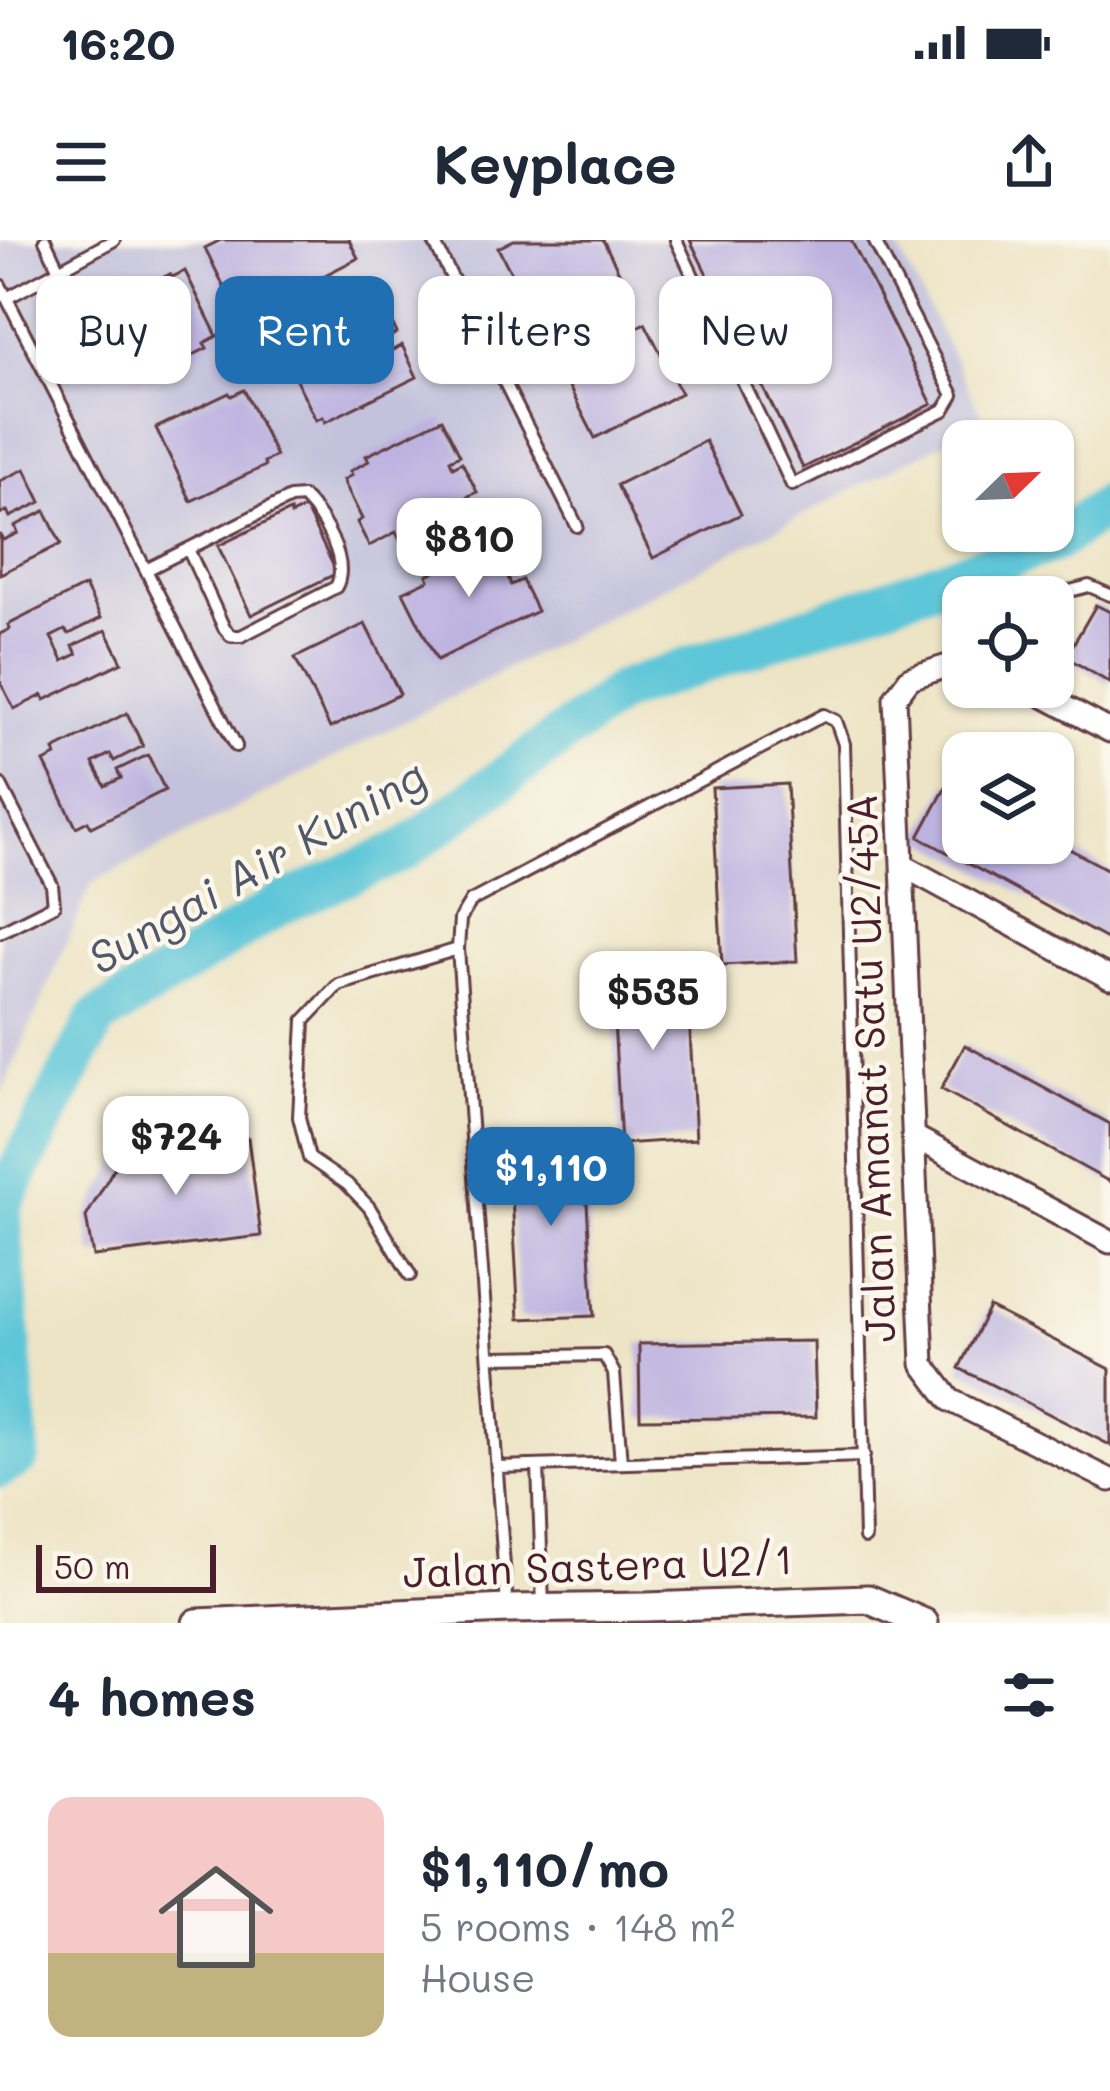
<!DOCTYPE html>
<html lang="en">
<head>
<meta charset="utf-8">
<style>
	body { margin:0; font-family:Mali,sans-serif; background:#f6f6f7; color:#1f2937; height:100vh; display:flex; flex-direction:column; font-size:45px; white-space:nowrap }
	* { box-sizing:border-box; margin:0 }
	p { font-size:39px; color:#747a83 }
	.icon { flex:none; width:66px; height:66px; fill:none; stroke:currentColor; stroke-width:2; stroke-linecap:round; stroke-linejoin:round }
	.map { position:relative; height:1383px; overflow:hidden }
	.side { display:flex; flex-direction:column; background:#fff; flex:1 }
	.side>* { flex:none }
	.banner { position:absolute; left:36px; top:36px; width:1038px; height:108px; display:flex; gap:24px }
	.needle { width:78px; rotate:67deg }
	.controls { position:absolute; left:942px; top:180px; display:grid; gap:24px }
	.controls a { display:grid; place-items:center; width:132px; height:132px; border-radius:24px; background:#fff; box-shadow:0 3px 9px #0004; font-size:60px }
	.scale { position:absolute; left:36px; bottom:30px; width:180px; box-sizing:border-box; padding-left:12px; border:6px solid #4a1f2b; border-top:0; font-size:33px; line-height:42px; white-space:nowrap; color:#4a1f2b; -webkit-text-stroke:9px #fbf7ec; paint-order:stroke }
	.price { position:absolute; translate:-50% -102px; padding:0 27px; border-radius:24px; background:#fff; color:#222; font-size:39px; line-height:78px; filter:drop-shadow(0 3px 6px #0008) }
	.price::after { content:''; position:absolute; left:50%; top:72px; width:36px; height:27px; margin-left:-18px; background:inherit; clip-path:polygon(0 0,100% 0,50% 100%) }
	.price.active { background:#1f6fb2; color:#fff }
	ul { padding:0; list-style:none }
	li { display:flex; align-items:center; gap:36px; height:300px; padding:0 48px }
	li span { display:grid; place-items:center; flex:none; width:336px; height:240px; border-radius:24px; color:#555 }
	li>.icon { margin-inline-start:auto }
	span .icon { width:144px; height:144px; fill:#fffc; stroke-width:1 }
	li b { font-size:51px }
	h2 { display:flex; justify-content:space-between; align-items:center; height:144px; padding:0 48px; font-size:51px }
	.chip { padding:0 42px; border-radius:24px; background:#fff; box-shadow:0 3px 9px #0004; font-size:42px; line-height:108px }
	.chip.active { background:#1f6fb2; color:#fff }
	.status { display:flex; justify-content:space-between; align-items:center; height:84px; padding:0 60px; background:#fff; direction:ltr }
	.status svg { height:33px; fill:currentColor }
	header { display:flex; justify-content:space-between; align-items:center; height:156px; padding:0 48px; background:#fff; font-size:54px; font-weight:700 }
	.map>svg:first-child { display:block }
	.industrial { fill:#c3c1db }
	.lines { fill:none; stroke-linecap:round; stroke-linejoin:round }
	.river { stroke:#5dc6d8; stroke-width:42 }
	.building { fill:#bdb3e0 }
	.service-casing { stroke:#623d42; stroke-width:16 }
	.minor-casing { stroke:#623d42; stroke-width:27 }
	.tertiary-casing { stroke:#623d42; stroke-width:33 }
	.service { stroke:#fff; stroke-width:10 }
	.minor { stroke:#fff; stroke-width:21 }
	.tertiary { stroke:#fff; stroke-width:27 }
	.labels { text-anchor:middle; stroke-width:9; stroke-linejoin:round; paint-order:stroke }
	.street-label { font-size:42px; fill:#4a1f2b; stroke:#fbf7ec }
	.water-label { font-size:45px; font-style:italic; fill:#515968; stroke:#fbf7ec }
</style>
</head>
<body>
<div class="status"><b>16:20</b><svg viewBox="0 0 49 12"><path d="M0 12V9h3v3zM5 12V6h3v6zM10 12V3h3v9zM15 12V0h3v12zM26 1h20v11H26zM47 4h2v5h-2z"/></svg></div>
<header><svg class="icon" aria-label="menu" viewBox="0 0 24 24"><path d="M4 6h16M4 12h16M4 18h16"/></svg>Keyplace<svg class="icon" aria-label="share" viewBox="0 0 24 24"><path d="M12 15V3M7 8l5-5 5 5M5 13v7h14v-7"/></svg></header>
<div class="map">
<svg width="1110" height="1383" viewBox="0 0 1110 1383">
	<rect width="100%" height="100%" fill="#fbf7ec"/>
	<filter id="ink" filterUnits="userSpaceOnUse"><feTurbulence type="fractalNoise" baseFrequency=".00833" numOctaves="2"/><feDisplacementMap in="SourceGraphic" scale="24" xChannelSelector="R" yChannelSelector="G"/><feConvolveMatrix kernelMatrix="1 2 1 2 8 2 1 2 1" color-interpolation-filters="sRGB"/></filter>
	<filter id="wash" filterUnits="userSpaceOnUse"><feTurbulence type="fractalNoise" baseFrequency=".004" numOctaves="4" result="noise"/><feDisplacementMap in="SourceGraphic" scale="48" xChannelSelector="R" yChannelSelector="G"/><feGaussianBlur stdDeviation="2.7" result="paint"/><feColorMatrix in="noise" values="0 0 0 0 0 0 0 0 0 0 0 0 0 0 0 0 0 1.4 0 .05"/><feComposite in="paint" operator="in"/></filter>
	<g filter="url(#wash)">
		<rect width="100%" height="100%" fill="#ede4c5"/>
		<!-- industrial -->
		<path class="industrial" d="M0,0H894L985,181L92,643L0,857Z"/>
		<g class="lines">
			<!-- river -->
			<path class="river" d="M0,967L97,779L281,664L403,611L622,451L1056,301L1110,263
				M0,967L19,1216L0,1227"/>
		</g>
		<g id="blocks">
			<!-- building -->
			<path class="building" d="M221,0H349L358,18L286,55L282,47L241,68L231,49L226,51L205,8Z
				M514,0H603L621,36L535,79L498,8Z
				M690,0H851L932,164L803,228Z
				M185,31L217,96L204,103L207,108L136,143L100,70L170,34L172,37Z
				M382,62L397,93L385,99L391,111L402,105L417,137L325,182L323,177L316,180L287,121L295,117L292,112L308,104L306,99Z
				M645,83L681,153L595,198L559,127Z
				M244,150L276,216L264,222L265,226L191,261L156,188L229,153L231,156Z
				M442,179L460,215L450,220L453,227L462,222L477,252L432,274L436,282L400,300L396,292L369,306L357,282L362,279L343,240L352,235L350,231L369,221L366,216Z
				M705,201L741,274L653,318L617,245Z
				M25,229L41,262L10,277L7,271L0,274V241Z
				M305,268L337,333L251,375L218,306L290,271L291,275Z
				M45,271L61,304L0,334V294L3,300L18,293L15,286Z
				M502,299L518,333L508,337L511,345L522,340L537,371L437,420L403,352L429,340L427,335Z
				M85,346L101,378L69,394L65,390L51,397L63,421L77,414L73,406L106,390L122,422L45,460L43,455L14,469L0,441V394L10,389L8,385Z
				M1096,365L1110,372V443L1066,417Z
				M365,384L400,454L330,488L295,418Z
				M127,473L143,506L114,521L110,514L93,523L105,546L121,538L117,530L148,515L165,550L91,587L88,581L76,587L44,522L56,516L54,510Z
				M948,543L963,551V603H1053V600L1110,631V701L919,597Z
				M787,544L797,721L722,725L712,548Z
				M686,723L696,899L621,904L611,727Z
				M965,805L1110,884V942L941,849Z
				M248,898L261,996L93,1016L86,977L124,911Z
				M583,899L594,1076L519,1079L509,903Z
				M989,1067L1110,1129V1205L959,1128Z
				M814,1101L816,1177L640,1179L639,1104Z"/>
		</g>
	</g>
	<g filter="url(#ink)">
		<use href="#blocks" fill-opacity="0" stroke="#623d42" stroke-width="3"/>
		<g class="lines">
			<!-- service casing -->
			<g class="service-casing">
				<path id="service" d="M45,0L59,30
					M433,0L577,286
					M676,0L792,245L944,170L953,155L874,0
					M0,45L236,506
					M7,58L114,0
					M146,330L290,258L303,257C323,277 350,321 336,347L241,396H231L224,388L188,309
					M1047,357L1089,346L1110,355
					M0,544L52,645L54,665L0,692
					M410,1035L369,967L347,944L309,918L299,877L304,781L338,745L458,709
					M489,1117L604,1115L614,1133L621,1223
					M538,1226L543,1366
					M497,1227L864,1216
					M507,1366L458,709L460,679L471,661L824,475L836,481L844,504L865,1298"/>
			</g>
			<!-- minor casing -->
			<g class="minor-casing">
				<path id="minor" d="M963,421L910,438L895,458L923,1124L950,1160L1110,1240
					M1027,447L1110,491
					M902,625L1110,738
					M913,896L1110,1002"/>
			</g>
			<!-- tertiary casing -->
			<g class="tertiary-casing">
				<path id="tertiary" d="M197,1383L508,1369L646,1367L868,1359L924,1383"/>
			</g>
			<!-- service -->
			<use href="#service" class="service"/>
			<!-- minor -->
			<use href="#minor" class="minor"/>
			<!-- tertiary -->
			<use href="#tertiary" class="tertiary"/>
		</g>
	</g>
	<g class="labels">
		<!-- street labels -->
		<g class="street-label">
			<text transform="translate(871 828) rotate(-92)" y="15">Jalan Amanat Satu U2/45A</text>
			<text transform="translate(598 1326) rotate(-2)" y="15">Jalan Sastera U2/1</text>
		</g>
		<!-- water labels -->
		<g class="water-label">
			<text transform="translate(257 627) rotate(-30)" y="16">Sungai Air Kuning</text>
		</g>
	</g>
</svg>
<div class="controls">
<a><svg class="needle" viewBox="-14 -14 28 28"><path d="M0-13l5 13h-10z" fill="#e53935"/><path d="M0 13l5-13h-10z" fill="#747a83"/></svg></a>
<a><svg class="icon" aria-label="locate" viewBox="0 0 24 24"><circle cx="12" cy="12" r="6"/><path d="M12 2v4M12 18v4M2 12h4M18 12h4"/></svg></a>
<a><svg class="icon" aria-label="layers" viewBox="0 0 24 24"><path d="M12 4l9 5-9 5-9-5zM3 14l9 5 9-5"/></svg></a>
</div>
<div class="scale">50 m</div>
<b class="price" style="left:469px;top:360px">$810</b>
<b class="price" style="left:653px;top:813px">$535</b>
<b class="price" style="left:176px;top:958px">$724</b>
<b class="price active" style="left:551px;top:989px">$1,110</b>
<div class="banner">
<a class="chip">Buy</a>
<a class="chip active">Rent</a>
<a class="chip">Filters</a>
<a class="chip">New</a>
</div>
</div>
<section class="side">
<h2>4 homes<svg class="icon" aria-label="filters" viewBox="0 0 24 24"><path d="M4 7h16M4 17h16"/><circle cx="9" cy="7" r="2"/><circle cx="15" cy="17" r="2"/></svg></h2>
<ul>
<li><span style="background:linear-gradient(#f6c9c9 65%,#c2b280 0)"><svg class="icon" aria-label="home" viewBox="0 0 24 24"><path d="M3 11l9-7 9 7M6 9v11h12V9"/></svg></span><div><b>$1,110/mo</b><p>5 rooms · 148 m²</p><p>House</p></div></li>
</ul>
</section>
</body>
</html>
